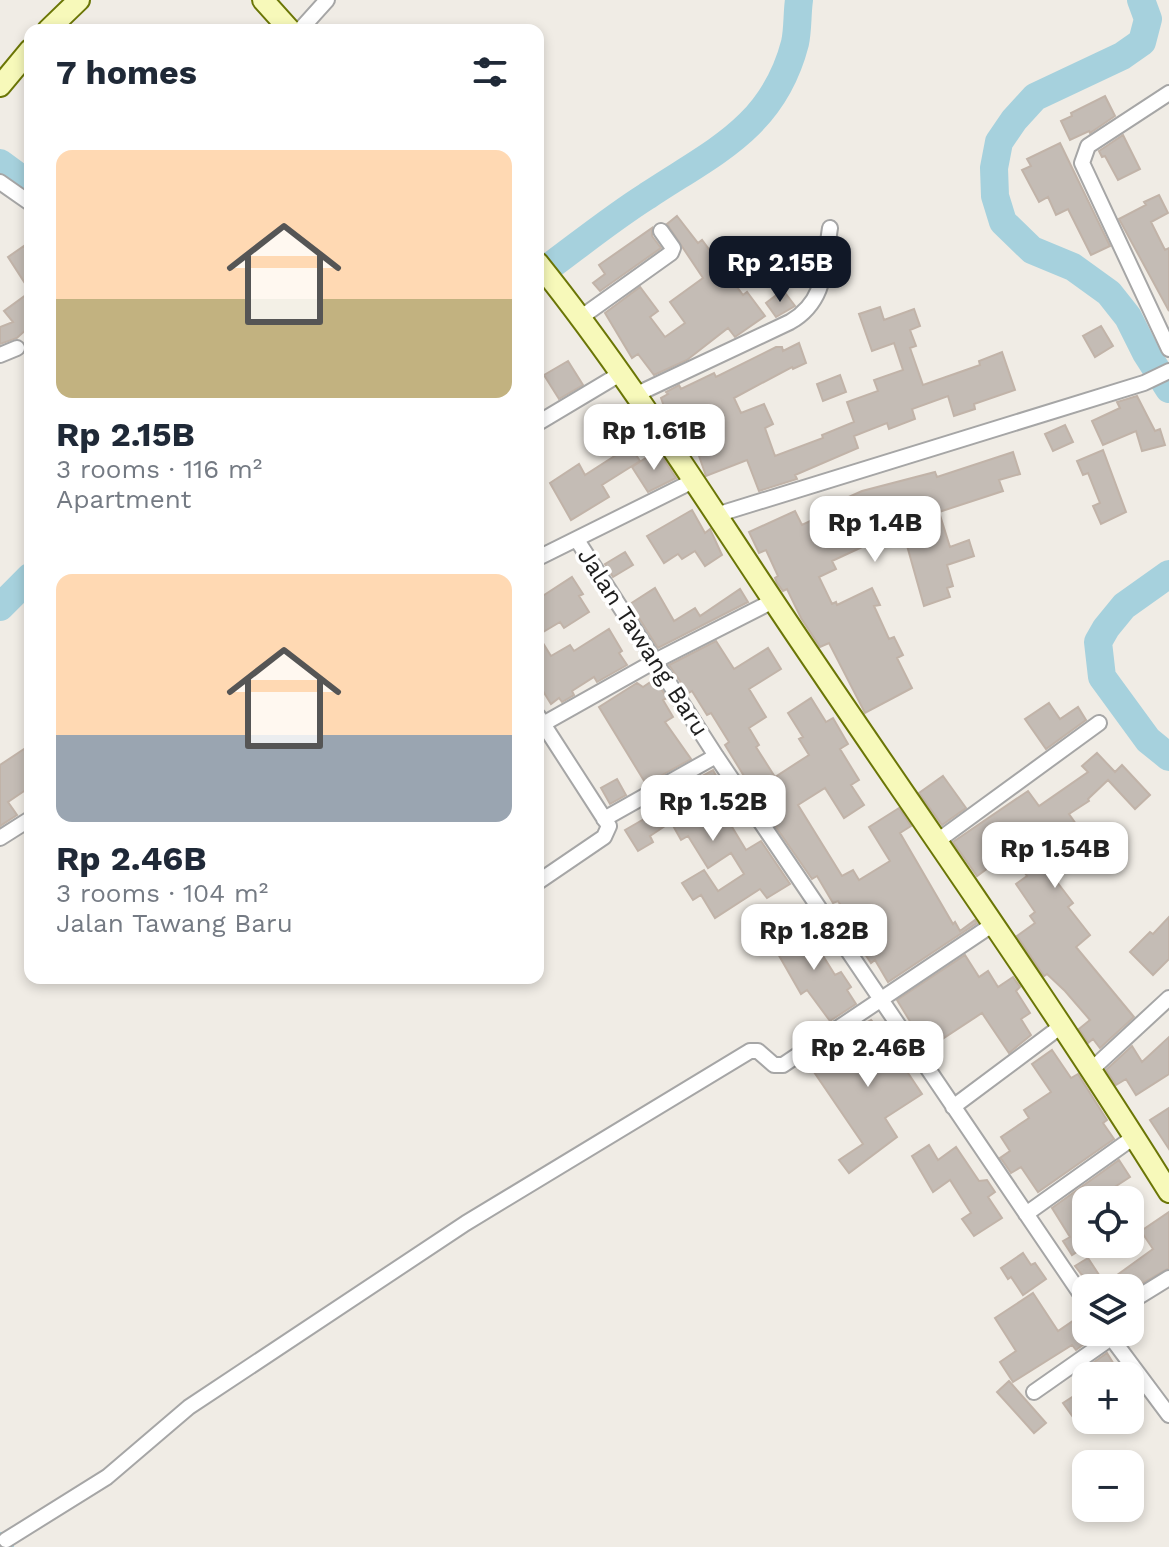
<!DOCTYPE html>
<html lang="en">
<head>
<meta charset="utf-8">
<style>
	body { margin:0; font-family:"Work Sans",sans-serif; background:#f2f2f3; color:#1f2937; height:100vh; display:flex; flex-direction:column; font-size:30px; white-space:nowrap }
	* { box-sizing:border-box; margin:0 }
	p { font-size:26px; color:#747a83 }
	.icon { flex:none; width:44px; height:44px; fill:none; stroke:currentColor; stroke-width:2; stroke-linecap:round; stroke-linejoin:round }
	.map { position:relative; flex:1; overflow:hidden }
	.side { position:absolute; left:24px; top:24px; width:520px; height:960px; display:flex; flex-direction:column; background:#fff; border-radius:16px; box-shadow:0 4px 12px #0003 }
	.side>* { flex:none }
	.tools { position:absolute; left:1072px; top:1186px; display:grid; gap:16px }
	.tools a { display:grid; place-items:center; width:72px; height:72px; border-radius:16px; background:#fff; box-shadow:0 4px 12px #0003; font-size:40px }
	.price { position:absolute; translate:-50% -68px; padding:0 18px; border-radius:16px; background:#fff; color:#222; font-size:26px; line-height:52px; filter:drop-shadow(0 2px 4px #0008) }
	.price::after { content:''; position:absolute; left:50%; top:48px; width:24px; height:18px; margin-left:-12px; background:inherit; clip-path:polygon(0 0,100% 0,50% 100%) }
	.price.on { background:#111827; color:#fff }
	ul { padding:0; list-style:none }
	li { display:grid; align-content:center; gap:16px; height:424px; padding:0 32px }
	li span { display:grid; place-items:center; height:248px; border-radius:16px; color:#555 }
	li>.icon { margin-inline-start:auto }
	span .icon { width:144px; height:144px; fill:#fffc; stroke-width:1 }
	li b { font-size:34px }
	h2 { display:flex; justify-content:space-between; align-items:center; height:96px; padding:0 32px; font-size:34px }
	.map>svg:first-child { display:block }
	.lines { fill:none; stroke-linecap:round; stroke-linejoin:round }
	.river { stroke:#a6d1dd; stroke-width:28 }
	.building { fill:#c4bcb5; stroke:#c1b3a8; stroke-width:2 }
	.street-casing { stroke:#a6a6a6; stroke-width:18 }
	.secondary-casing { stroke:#6b7606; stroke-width:24 }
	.street { stroke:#fff; stroke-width:14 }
	.secondary { stroke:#f7f9ba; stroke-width:20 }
	.labels { text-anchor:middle; stroke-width:7; stroke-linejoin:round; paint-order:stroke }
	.street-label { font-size:24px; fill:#1f1f1f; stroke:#fff }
</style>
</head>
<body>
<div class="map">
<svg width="1169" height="1547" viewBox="0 0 1169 1547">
	<rect width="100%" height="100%" fill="#f0ece5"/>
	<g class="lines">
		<!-- river -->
		<path class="river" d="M1141,0L1148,19L1142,42L1122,56L1035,97L1014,120L999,142L994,168L995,196L1003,222L1032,250L1073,267L1109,293L1128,317L1146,353L1169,389
			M0,163L30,185
			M538,275C574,249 609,220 647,196C713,152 773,128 795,43C798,29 797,14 799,0
			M1169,574L1124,606L1106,628L1098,642L1102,677L1148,740L1169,757
			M0,607L30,577
			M0,1546V1547"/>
	</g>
	<!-- building -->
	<path class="building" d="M1105,96L1115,116L1090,133L1089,131L1070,140L1061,121L1072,116L1071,113Z
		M1123,135L1140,169L1118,180L1105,156L1102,157L1099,151Z
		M1060,143L1110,246L1091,255L1068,209L1056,215L1048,197L1039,202L1022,170L1031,166L1027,159Z
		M1159,195L1168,213L1151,222L1165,250L1169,248V311L1119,219L1146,205L1144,202Z
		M677,216L698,243L702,240L743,295L747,292L765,316L735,337L728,328L687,360L654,375L638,354L632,358L605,313L640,287L658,311L650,317L665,337L685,323L670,302L703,278L667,224Z
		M652,228V236L661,248L600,291L593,283L605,274L599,265Z
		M24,246L30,255V291L8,257Z
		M783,290L795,306L776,317L766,303Z
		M30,292V326L17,338L0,344V327L13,322L4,311Z
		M880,307L884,320L914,309L920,326L910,330L916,346L910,348L923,385L980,365L979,361L1002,352L1015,390L974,404L975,409L954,416L948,396L912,409L915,419L889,429L887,423L854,436L858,448L795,475L797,479L759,491L747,460L706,476L699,456L702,455L689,429L678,434L670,423L661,398L668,394L666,392L679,385L681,389L714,373L716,377L776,347H782L783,351L799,343L806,363L793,369L792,367L734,398L741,413L764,404L773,424L765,428L775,456L823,438L822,435L854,422L847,402L878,391L874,380L903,370L894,343L872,351L859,314Z
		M1101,326L1113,346L1095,357L1083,336Z
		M568,361L583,385L559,399L544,375Z
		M840,375L846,392L823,401L817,384Z
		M1137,396L1155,431L1160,429L1165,445L1142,451L1136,431L1103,445L1092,421L1120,408L1117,402Z
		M1065,425L1073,442L1053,451L1045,434Z
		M630,446L640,461L602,485L609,497L571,520L550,483L579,464L585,475Z
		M658,450L676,478L648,492L632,467Z
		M1103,450L1126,512L1101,524L1093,506L1100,503L1088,473L1083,475L1077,461Z
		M1013,452L1020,474L999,480L1003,491L939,512L950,547L969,540L974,556L947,565L953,586L947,588L950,597L924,606L904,535L876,545L875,541L832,561L836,569L819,577L832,604L836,602L837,605L872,588L880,605L874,606L889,639L894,637L903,655L897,658L912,688L865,713L829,643L820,647L801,618L787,589L783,591L777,583L775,578L778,576L766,550L759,553L749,532L795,511L802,525L825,514L822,509L862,491L935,472L937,477Z
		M692,510L705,533L710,529L722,555L705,566L695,551L682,559L678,554L664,563L647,536Z
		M625,552L633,565L613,577L605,564Z
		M572,577L583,594L579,596L589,612L564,628L560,622L538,635V599Z
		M655,588L674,621L695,608L700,616L740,589L748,602L658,648L630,604Z
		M609,629L622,651L619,653L627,665L597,682L594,677L572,691L574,695L562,702L559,698L551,704L538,683V635L551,656L570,645L574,651Z
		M716,641L734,669L768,648L781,669L749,689L766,717L749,728L759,745L756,747L775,777L809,755L799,739L803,737L788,713L811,698L826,722L833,718L848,744L840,749L859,780L851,785L864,805L844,818L825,788L798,805L842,876L853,870L859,880L890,861L869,827L899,808L911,826L900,833L953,924L955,922L960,931L975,920L977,923L888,982L875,960L871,963L861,948L853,933L857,931L838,901L833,903L817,876L812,879L771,820L725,745L729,742L711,713L707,715L692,691L688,693L669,665Z
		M655,679L667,698L663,700L673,717L665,722L691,759L646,784L599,707L637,683L643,687Z
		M1049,703L1060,719L1078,707L1086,720L1046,749L1025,719Z
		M30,745V787L8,802L17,815L0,826V765Z
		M1097,753L1115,772L1122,765L1150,795L1135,809L1108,780L1088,799L1089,801L1069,814L1076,824L1060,835L1056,828L1033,844L1044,859L1041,861L1073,903L1068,907L1090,935L1076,947L1134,1017L1100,1048L1093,1039L1088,1043L1079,1029L1090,1020L1065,991L1047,974L1044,976L1017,936L1035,923L1030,916L1035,912L1016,884L1027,876L1010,852L977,876L953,842L1028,791L1039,806L1088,772L1082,766Z
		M713,770L738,817L729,822L746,850L761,841L790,884L767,898L760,889L715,918L701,895L693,900L682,883L704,870L718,891L744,874L731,853L708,868L688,836L681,840L671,822L650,836L653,842L638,851L625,830L670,804L666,796Z
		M943,776L966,808L942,825L919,793Z
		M617,779L626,795L610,804L601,788Z
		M1169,917V959L1153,975L1130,952L1150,932L1153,934Z
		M808,923L824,948L820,951L835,975L841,972L851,987L847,990L856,1004L830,1021L807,990L801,994L773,945Z
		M965,955L979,977L988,971L998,987L1013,977L1020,987L1016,991L1030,1013L1021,1019L1031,1035L1009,1053L982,1013L927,1049L897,1000Z
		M871,1020L903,1059L900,1061L922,1094L885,1118L897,1137L849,1173L839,1160L863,1144L814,1072L845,1051L839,1042L842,1040L841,1038Z
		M1169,1037V1074L1136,1095L1126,1079L1116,1085L1106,1070L1132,1046L1142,1062Z
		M1052,1050L1071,1078L1078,1074L1107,1120L1103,1123L1114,1139L1038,1192L1021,1167L1011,1173L1002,1160L1000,1158L1010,1151L1001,1137L1029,1118L1024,1110L1051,1092L1032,1064Z
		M1169,1108V1149L1150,1120Z
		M929,1145L938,1160L956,1147L979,1181L987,1180L995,1192L988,1197L1002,1218L974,1236L962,1219L971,1213L950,1180L933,1192L912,1156Z
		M1119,1160L1130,1177L1107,1192L1112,1200H1086V1246L1072,1255L1063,1241L1070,1237L1052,1208Z
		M1169,1212V1268L1134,1288H1120L1113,1278L1153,1249L1141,1231Z
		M1023,1253L1031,1265L1035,1263L1046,1279L1023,1295L1011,1277L1008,1279L1001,1268Z
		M1088,1258L1103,1281L1092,1288L1075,1266Z
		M1033,1293L1058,1331L1086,1312V1332H1091L1094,1337L1076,1350L1072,1345L1013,1382L1000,1362L1016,1351L995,1318Z
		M1107,1353L1115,1366L1100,1376H1093L1087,1367Z
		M1009,1381L1046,1423L1034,1433L997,1392Z
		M1086,1388V1408L1073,1417L1063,1403Z"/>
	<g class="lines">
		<!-- street casing -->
		<g class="street-casing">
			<path id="street" d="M300,30L327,0
				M1169,93L1088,146L1082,163L1169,349
				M0,182L30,203
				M580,318L671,253L673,248L661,231
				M0,355L17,348
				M635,395L790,322C827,301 824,265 830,228
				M538,423L620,374
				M716,515L1144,383L1169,371
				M577,540L716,756L1086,1302
				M538,558L693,481
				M538,716L609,826L604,837L538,882
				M543,724L655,661L773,601
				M604,819L716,756
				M0,838L30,819
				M936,842L1099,723
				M1090,1071L1169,998
				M953,1107L1060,1027
				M1026,1214L1134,1137
				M1130,1302L1169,1278
				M1107,1332L1169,1415
				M1034,1392L1111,1338
				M6,1540L107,1477L189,1407L466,1223L750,1051H758L774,1065H783L992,925"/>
		</g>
		<!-- secondary casing -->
		<g class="secondary-casing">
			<path id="secondary" d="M263,0L290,30
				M48,30L79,0
				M0,86L30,50
				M538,263C635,384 716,517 803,645C926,827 1053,1006 1169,1192"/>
		</g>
		<!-- street -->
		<use href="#street" class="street"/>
		<!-- secondary -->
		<use href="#secondary" class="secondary"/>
	</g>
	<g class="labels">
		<!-- street labels -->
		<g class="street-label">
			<text transform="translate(643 642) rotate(57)" y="8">Jalan Tawang Baru</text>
		</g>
	</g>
</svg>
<div class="tools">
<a><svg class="icon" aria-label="locate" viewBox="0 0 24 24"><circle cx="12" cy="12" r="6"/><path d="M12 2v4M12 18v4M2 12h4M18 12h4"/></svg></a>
<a><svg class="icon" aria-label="layers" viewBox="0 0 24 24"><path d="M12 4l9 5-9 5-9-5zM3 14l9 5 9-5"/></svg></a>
<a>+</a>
<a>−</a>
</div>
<b class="price on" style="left:780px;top:304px">Rp 2.15B</b>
<b class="price" style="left:654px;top:472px">Rp 1.61B</b>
<b class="price" style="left:875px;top:564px">Rp 1.4B</b>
<b class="price" style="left:713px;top:843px">Rp 1.52B</b>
<b class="price" style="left:1055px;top:890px">Rp 1.54B</b>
<b class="price" style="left:814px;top:972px">Rp 1.82B</b>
<b class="price" style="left:868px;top:1089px">Rp 2.46B</b>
<section class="side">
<h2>7 homes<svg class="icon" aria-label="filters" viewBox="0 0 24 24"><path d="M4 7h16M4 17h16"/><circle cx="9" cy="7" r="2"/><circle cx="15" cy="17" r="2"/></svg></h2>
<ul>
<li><span style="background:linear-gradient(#ffd9b3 60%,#c2b280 0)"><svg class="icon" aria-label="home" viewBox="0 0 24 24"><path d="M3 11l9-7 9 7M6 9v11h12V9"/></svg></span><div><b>Rp 2.15B</b><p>3 rooms · 116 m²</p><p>Apartment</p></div></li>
<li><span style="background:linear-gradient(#ffd9b3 65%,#9aa5b1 0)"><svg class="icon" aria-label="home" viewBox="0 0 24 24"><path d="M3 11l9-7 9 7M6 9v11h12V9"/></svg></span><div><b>Rp 2.46B</b><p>3 rooms · 104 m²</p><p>Jalan Tawang Baru</p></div></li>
</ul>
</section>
</div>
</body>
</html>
